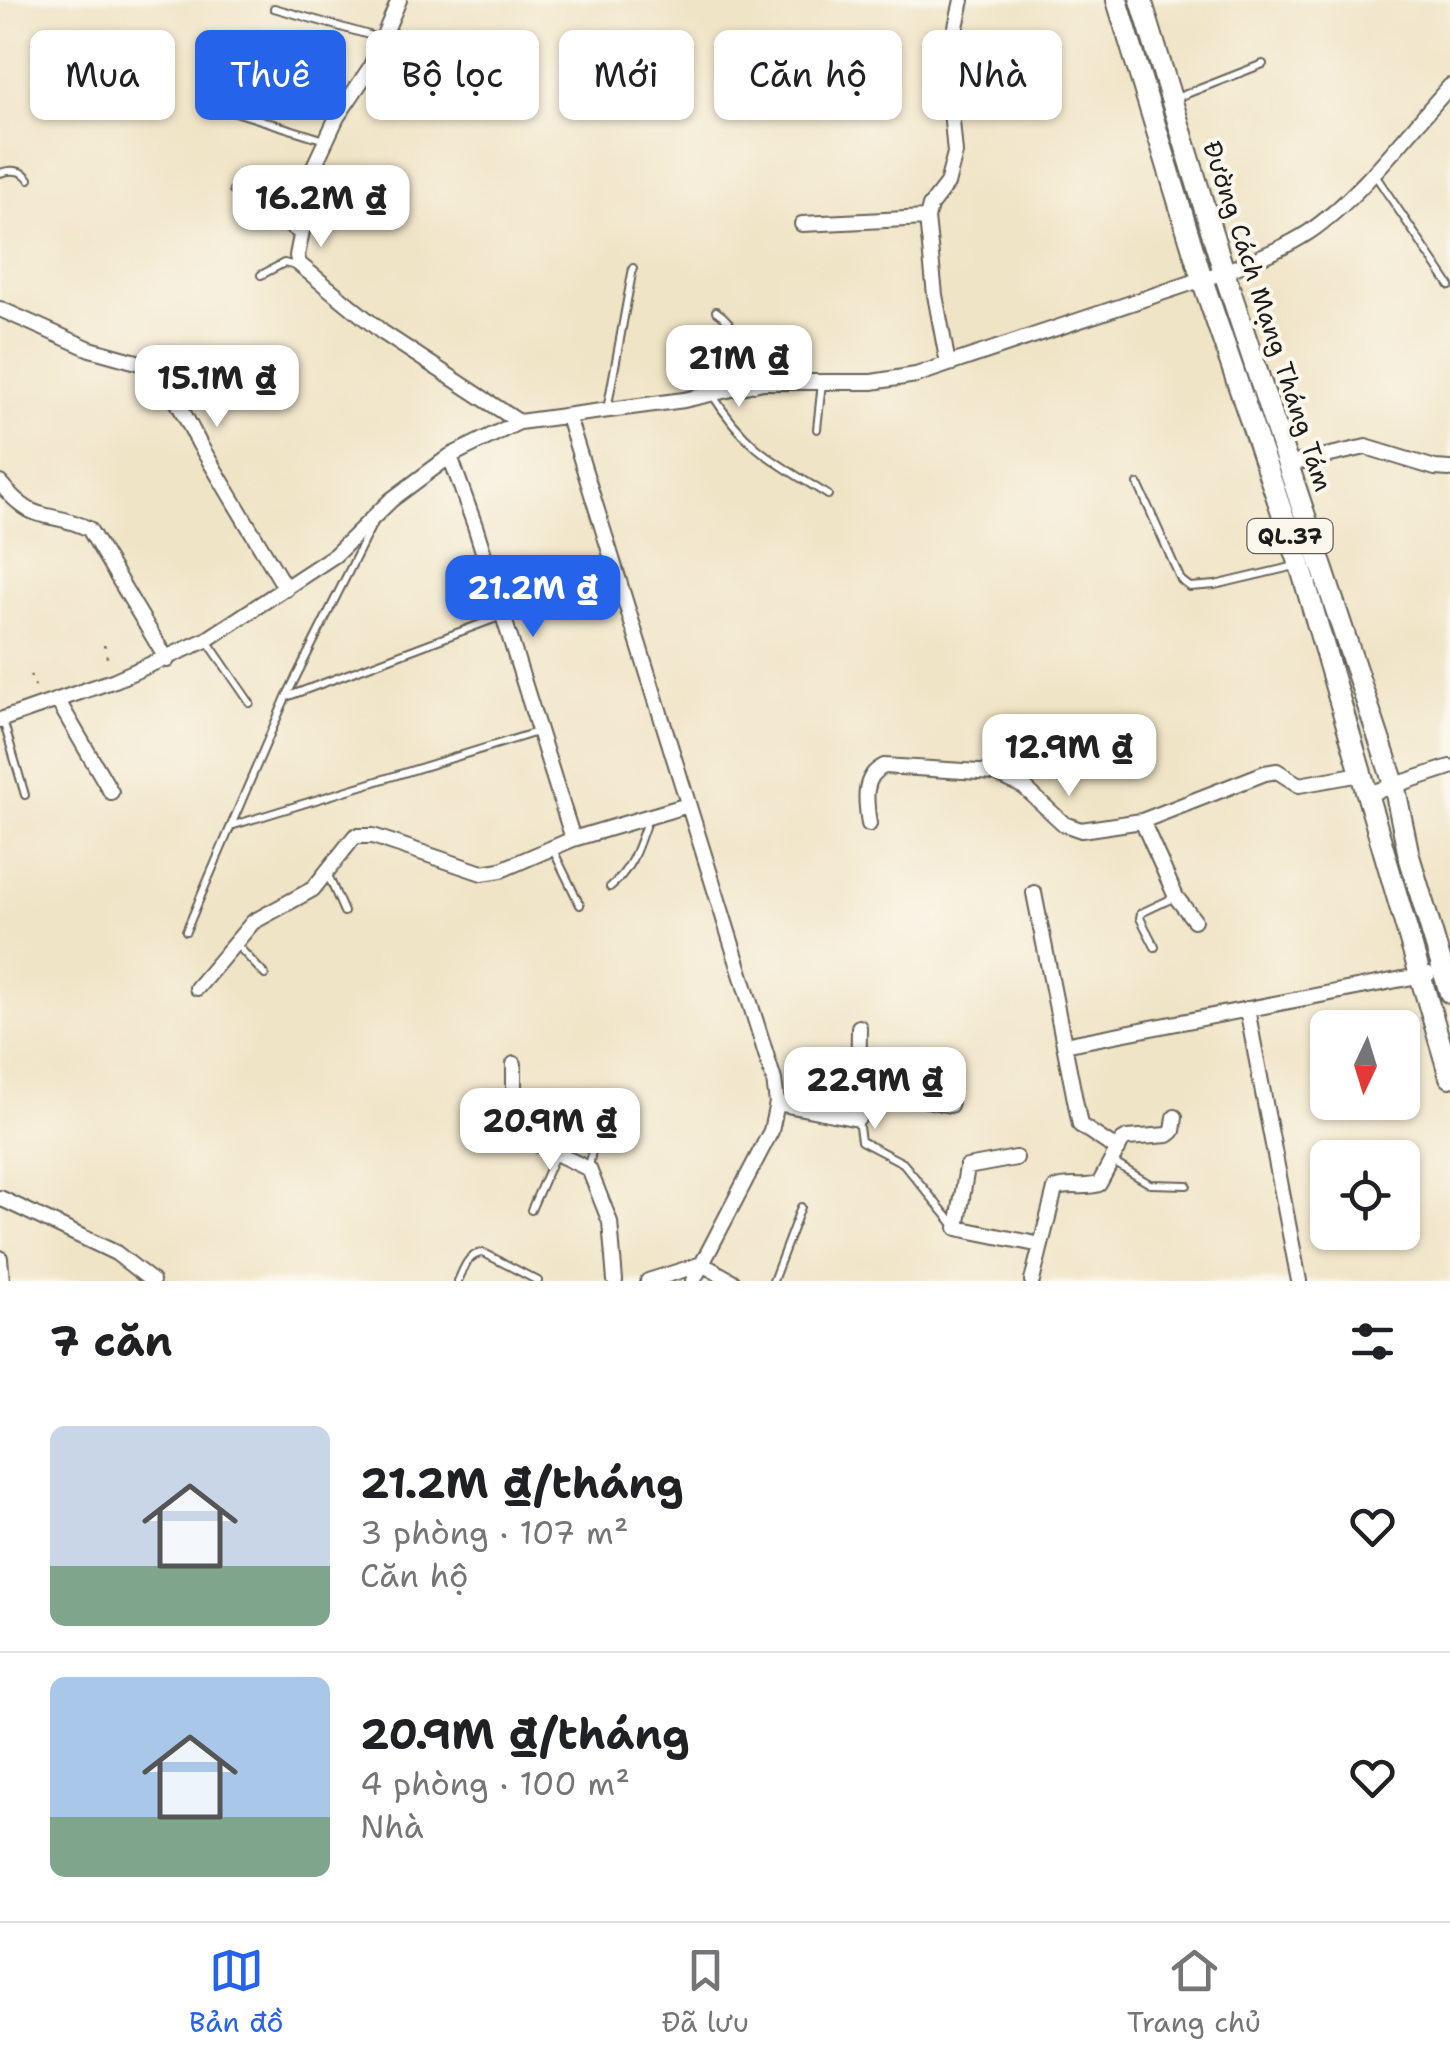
<!DOCTYPE html>
<html lang="vi">
<head>
<meta charset="utf-8">
<style>
	body { margin:0; font-family:"Shantell Sans",sans-serif; background:#f6f6f6; color:#202124; height:100vh; display:flex; flex-direction:column; font-size:38px; white-space:nowrap }
	* { box-sizing:border-box; margin:0 }
	p { font-size:32px; color:#757577 }
	.icon { flex:none; width:55px; height:55px; fill:none; stroke:currentColor; stroke-width:2; stroke-linecap:round; stroke-linejoin:round }
	.map { position:relative; height:1281px; overflow:hidden }
	.details { display:flex; flex-direction:column; background:#fff; flex:1 }
	.details>* { flex:none }
	.guide { position:absolute; left:30px; top:30px; width:1390px; height:90px; display:flex; gap:20px }
	.needle { width:65px; rotate:184deg }
	.buttons { position:absolute; left:1310px; top:1010px; display:grid; gap:20px }
	.buttons a { display:grid; place-items:center; width:110px; height:110px; border-radius:15px; background:#fff; box-shadow:0 2px 8px #0004; font-size:50px }
	.price { position:absolute; translate:-50% -85px; padding:0 22px; border-radius:20px; background:#fff; color:#222; font-size:32px; line-height:65px; filter:drop-shadow(0 2px 5px #0008) }
	.price::after { content:''; position:absolute; left:50%; top:60px; width:30px; height:22px; margin-left:-15px; background:inherit; clip-path:polygon(0 0,100% 0,50% 100%) }
	.price.selected { background:#2563eb; color:#fff }
	ul { padding:0; list-style:none }
	li { display:flex; align-items:center; gap:30px; height:250px; padding:0 50px }
	li+li { border-top:2px solid #e0e0e0 }
	li span { display:grid; place-items:center; flex:none; width:280px; height:200px; border-radius:15px; color:#555 }
	li>.icon { margin-inline-start:auto }
	span .icon { width:120px; height:120px; fill:#fffc; stroke-width:1 }
	li b { font-size:42px }
	h2 { display:flex; justify-content:space-between; align-items:center; height:120px; padding:0 50px; font-size:42px }
	.chip { padding:0 35px; border-radius:15px; background:#fff; box-shadow:0 2px 8px #0004; font-size:35px; line-height:90px }
	.chip.selected { background:#2563eb; color:#fff }
	.tabs { display:flex; justify-content:space-around; align-items:center; height:140px; border-top:2px solid #e0e0e0; background:#fff; font-size:28px; color:#757577 }
	.tabs a { display:grid; justify-items:center; gap:5px }
	.tabs .selected { color:#2563eb }
	.map>svg:first-child { display:block }
	.lines { fill:none; stroke-linecap:round; stroke-linejoin:round }
	.lane-casing { stroke:#666258; stroke-width:10 }
	.street-casing { stroke:#666258; stroke-width:18 }
	.primary-casing { stroke:#666258; stroke-width:24 }
	.path { stroke:#666258; stroke-width:2.5; stroke-dasharray:2.5 8; stroke-linecap:butt }
	.lane { stroke:#fff; stroke-width:6 }
	.street { stroke:#fff; stroke-width:14 }
	.primary { stroke:#fff; stroke-width:20 }
	.labels { text-anchor:middle; stroke-width:8; stroke-linejoin:round; paint-order:stroke }
	.shield { fill:#fbf7ec; stroke:#5f5e5a; stroke-width:2.5 }
	.shield-label { font-size:22px; font-weight:bold; fill:#1c1c1c }
	.street-label { font-size:25px; fill:#1c1c1c; stroke:#fbf7ec }
</style>
</head>
<body>
<div class="map">
<svg width="1450" height="1281" viewBox="0 0 1450 1281">
	<rect width="100%" height="100%" fill="#fbf7ec"/>
	<filter id="ink" filterUnits="userSpaceOnUse"><feTurbulence type="fractalNoise" baseFrequency=".01" numOctaves="2"/><feDisplacementMap in="SourceGraphic" scale="20" xChannelSelector="R" yChannelSelector="G"/><feConvolveMatrix kernelMatrix="1 2 1 2 8 2 1 2 1" color-interpolation-filters="sRGB"/></filter>
	<filter id="wash" filterUnits="userSpaceOnUse"><feTurbulence type="fractalNoise" baseFrequency=".0048" numOctaves="4" result="noise"/><feDisplacementMap in="SourceGraphic" scale="40" xChannelSelector="R" yChannelSelector="G"/><feGaussianBlur stdDeviation="2.25" result="paint"/><feColorMatrix in="noise" values="0 0 0 0 0 0 0 0 0 0 0 0 0 0 0 0 0 1.4 0 .05"/><feComposite in="paint" operator="in"/></filter>
	<g filter="url(#wash)">
		<rect width="100%" height="100%" fill="#f0e4c6"/>
	</g>
	<g filter="url(#ink)">
		<g class="lines">
			<!-- lane casing -->
			<g class="lane-casing">
				<path id="lane" d="M274,8L383,39
					M1176,98L1263,64
					M232,111L325,140
					M0,173C11,169 23,170 29,179
					M1375,175L1450,286
					M233,191L300,237
					M261,275L284,263L296,266
					M716,311C741,327 742,356 747,385
					M712,394C746,449 775,462 828,495
					M607,410L633,268
					M817,429L822,382
					M1138,484L1181,580L1190,587L1215,585L1295,566
					M208,642L250,703
					M289,696L502,616
					M3,720L25,795
					M234,825L537,732
					M552,848L580,905
					M328,875L344,912
					M610,887C633,868 638,846 648,818
					M186,931L286,697L373,523
					M235,943L265,975
					M1155,947L1140,918L1141,913L1175,897
					M883,1077L923,1071
					M858,1120L861,1141L903,1163L956,1227
					M1113,1162L1150,1184L1187,1185
					M589,1168L601,1097
					M531,1210L556,1153
					M458,1281C464,1268 468,1253 484,1253L538,1281
					M773,1281L801,1207"/>
			</g>
			<!-- street casing -->
			<g class="street-casing">
				<path id="street" d="M399,0L370,68L337,117L315,164L297,256L299,264L382,332L519,422
					M802,224L927,218
					M0,309L90,349L155,367L162,372L200,445L286,589
					M948,364L935,295L927,218L930,206L947,184L955,153L947,67L962,0
					M568,417L774,1080L777,1103L771,1131L702,1264L648,1281
					M450,456L475,526L573,839
					M1290,464L1366,447L1435,468L1450,469
					M0,483C37,528 46,508 89,529L167,660
					M58,701L111,792
					M0,720L115,680L206,640L335,555L391,500L450,456L519,422L684,400L763,382H872L916,375L1224,272C1253,260 1283,249 1309,232C1359,198 1409,131 1450,86
					M1368,794L1450,767
					M1142,821L1176,897L1194,920
					M869,824C866,803 861,777 884,766L995,773L1024,787L1064,824L1081,830L1142,821L1265,773L1277,771L1299,785L1361,774
					M1034,893L1080,1125L1118,1150
					M197,988L253,922L313,889L355,836H373L482,873L501,870L573,839L688,805
					M1247,1009L1299,1281
					M1064,1045L1428,974
					M514,1064V1130L520,1136L589,1169L610,1222L615,1281
					M860,1080L882,1077L899,1094L950,1105
					M777,1103L858,1119L859,1027
					M1016,1158L967,1167L957,1228L1041,1245
					M0,1198L116,1253L152,1281
					M0,1258L2,1281
					M693,1281L702,1264L732,1281
					M1032,1281L1055,1189C1069,1183 1084,1189 1099,1184L1122,1141L1127,1138L1168,1135L1173,1131L1175,1117"/>
			</g>
			<!-- primary casing -->
			<g class="primary-casing">
				<path id="primary" d="M1117,0L1202,279L1300,565L1450,1077
					M1141,0L1224,272L1394,784L1409,856L1450,993"/>
			</g>
			<!-- path -->
			<path class="path" d="M104,645L109,665
				M30,675L37,691"/>
			<!-- lane -->
			<use href="#lane" class="lane"/>
			<!-- street -->
			<use href="#street" class="street"/>
			<!-- primary -->
			<use href="#primary" class="primary"/>
		</g>
	</g>
	<g class="labels">
		<!-- shield labels -->
		<rect class="shield" x="1247.5" y="519" width="85" height="34" rx="8"/>
		<g class="shield-label">
			<text x="1290" y="544">QL.37</text>
		</g>
		<!-- street labels -->
		<g class="street-label">
			<text transform="translate(1268 316) rotate(72)" y="9">Đường Cách Mạng Tháng Tám</text>
		</g>
	</g>
</svg>
<div class="buttons">
<a><svg class="needle" viewBox="-14 -14 28 28"><path d="M0-13l5 13h-10z" fill="#e53935"/><path d="M0 13l5-13h-10z" fill="#757577"/></svg></a>
<a><svg class="icon" aria-label="locate" viewBox="0 0 24 24"><circle cx="12" cy="12" r="6"/><path d="M12 2v4M12 18v4M2 12h4M18 12h4"/></svg></a>
</div>
<b class="price" style="left:321px;top:250px">16.2M ₫</b>
<b class="price" style="left:739px;top:410px">21M ₫</b>
<b class="price" style="left:217px;top:430px">15.1M ₫</b>
<b class="price selected" style="left:533px;top:640px">21.2M ₫</b>
<b class="price" style="left:1069px;top:799px">12.9M ₫</b>
<b class="price" style="left:875px;top:1132px">22.9M ₫</b>
<b class="price" style="left:550px;top:1173px">20.9M ₫</b>
<div class="guide">
<a class="chip">Mua</a>
<a class="chip selected">Thuê</a>
<a class="chip">Bộ lọc</a>
<a class="chip">Mới</a>
<a class="chip">Căn hộ</a>
<a class="chip">Nhà</a>
</div>
</div>
<section class="details">
<h2>7 căn<svg class="icon" aria-label="filters" viewBox="0 0 24 24"><path d="M4 7h16M4 17h16"/><circle cx="9" cy="7" r="2"/><circle cx="15" cy="17" r="2"/></svg></h2>
<ul>
<li><span style="background:linear-gradient(#c9d6e8 70%,#7fa58c 0)"><svg class="icon" aria-label="home" viewBox="0 0 24 24"><path d="M3 11l9-7 9 7M6 9v11h12V9"/></svg></span><div><b>21.2M ₫/tháng</b><p>3 phòng · 107 m²</p><p>Căn hộ</p></div><svg class="icon" aria-label="heart" viewBox="0 0 24 24"><path d="M12 20l-8-8c-3-5 5-10 8-4 3-6 11-1 8 4z"/></svg></li>
<li><span style="background:linear-gradient(#a9c7e8 70%,#7fa58c 0)"><svg class="icon" aria-label="home" viewBox="0 0 24 24"><path d="M3 11l9-7 9 7M6 9v11h12V9"/></svg></span><div><b>20.9M ₫/tháng</b><p>4 phòng · 100 m²</p><p>Nhà</p></div><svg class="icon" aria-label="heart" viewBox="0 0 24 24"><path d="M12 20l-8-8c-3-5 5-10 8-4 3-6 11-1 8 4z"/></svg></li>
</ul>
</section>
<nav class="tabs">
<a class="selected"><svg class="icon" aria-label="map" viewBox="0 0 24 24"><path d="M3 6l6-2 6 2 6-2v14l-6 2-6-2-6 2zM9 4v14M15 6v14"/></svg>Bản đồ</a>
<a><svg class="icon" aria-label="saved" viewBox="0 0 24 24"><path d="M7 4h10v16l-5-4-5 4z"/></svg>Đã lưu</a>
<a><svg class="icon" aria-label="home" viewBox="0 0 24 24"><path d="M3 11l9-7 9 7M6 9v11h12V9"/></svg>Trang chủ</a>
</nav>
</body>
</html>
